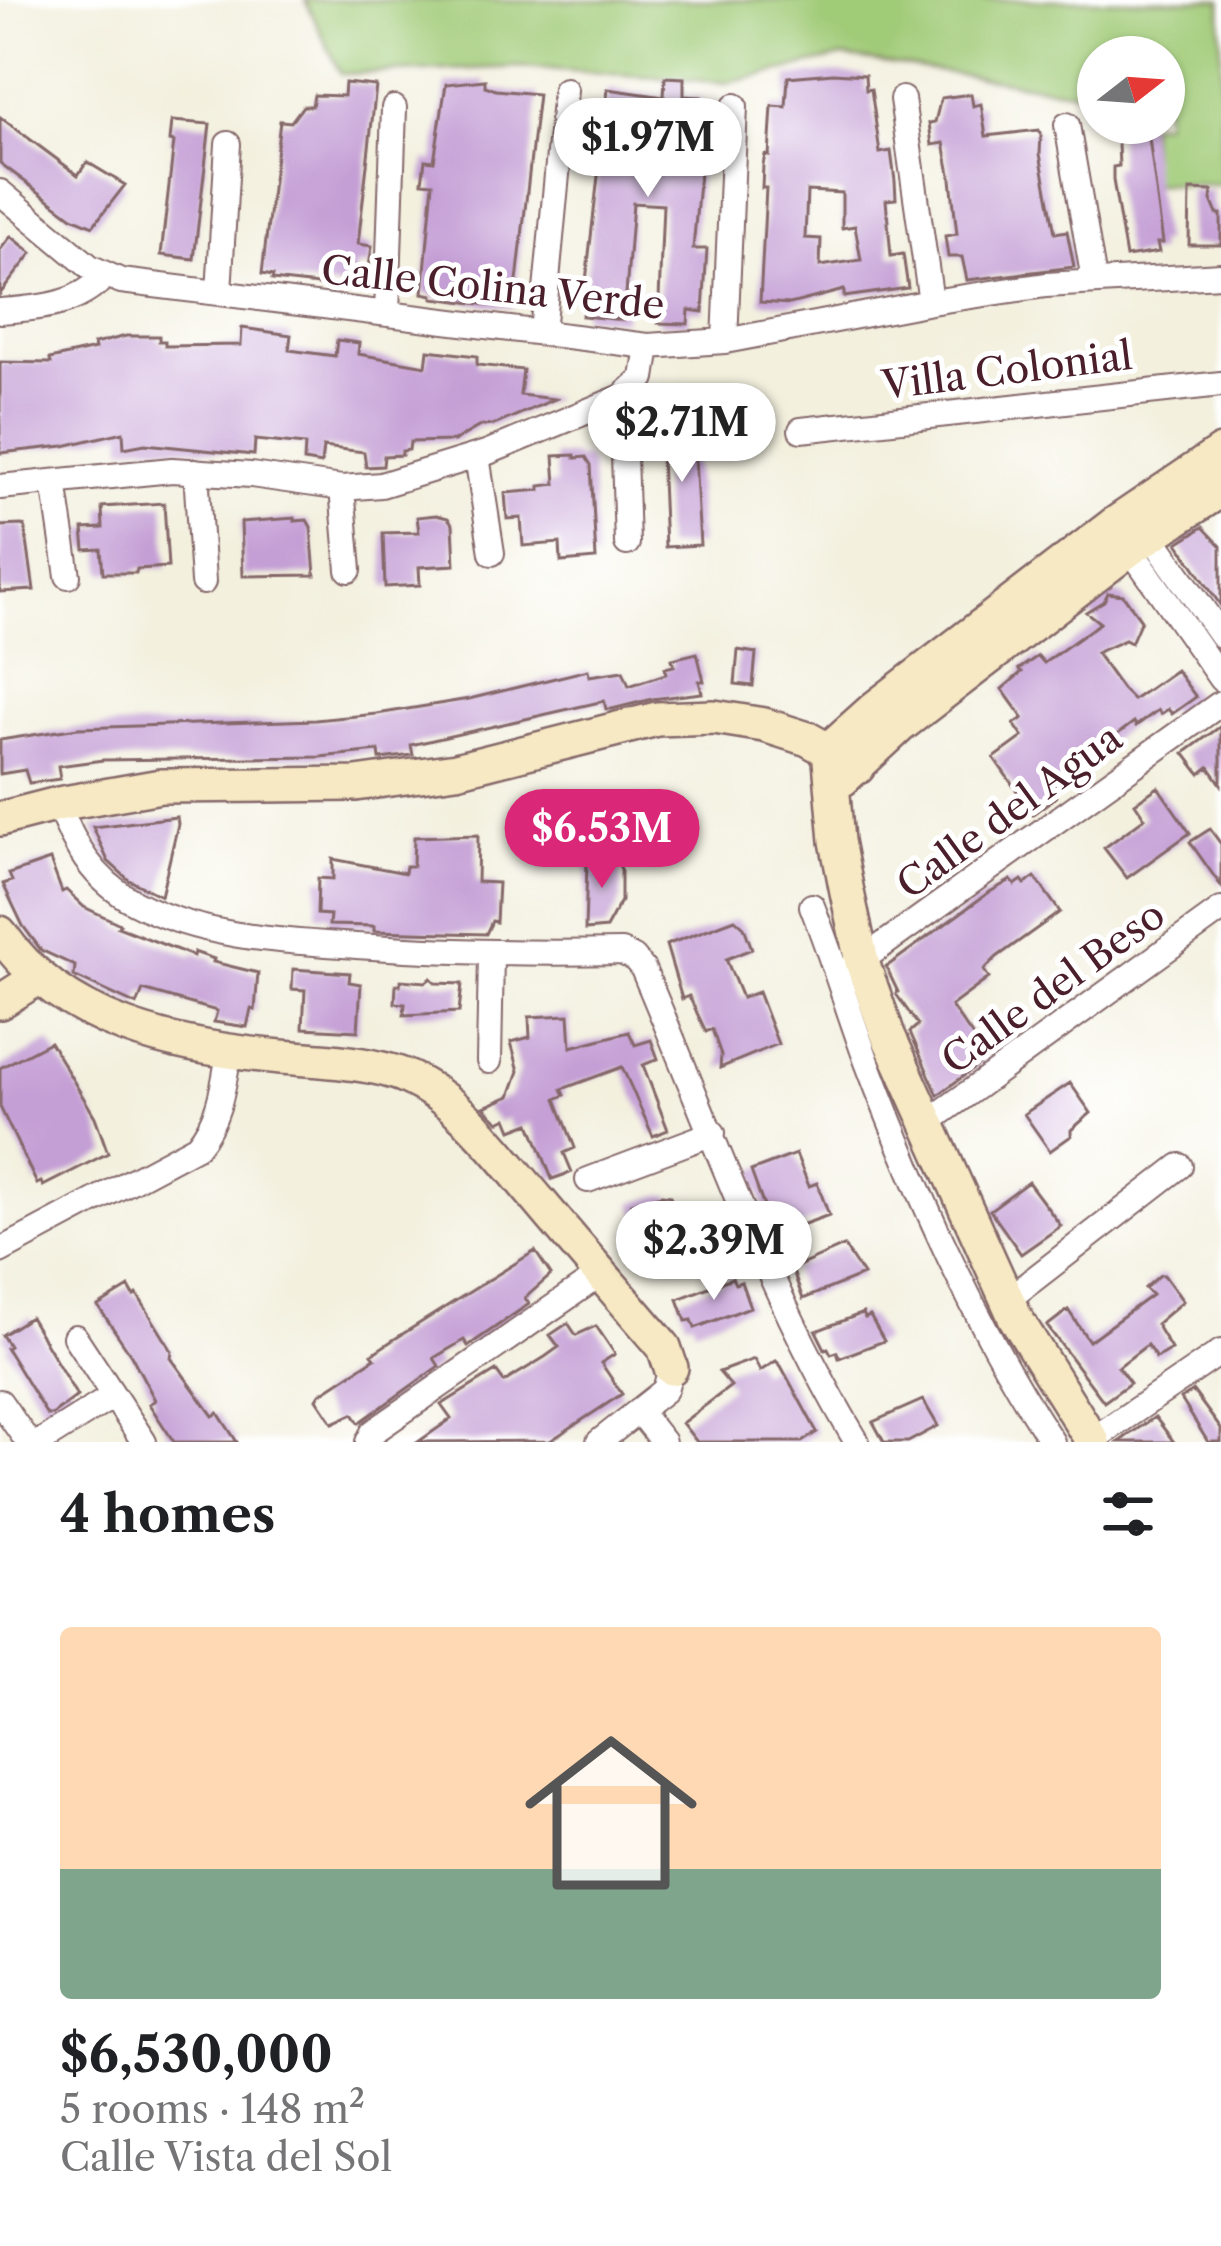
<!DOCTYPE html>
<html lang="en">
<head>
<meta charset="utf-8">
<style>
	body { margin:0; font-family:"Libre Caslon Text",serif; background:#f6f6f6; color:#202124; height:100vh; display:flex; flex-direction:column; font-size:45px; white-space:nowrap }
	* { box-sizing:border-box; margin:0 }
	p { font-size:39px; color:#757577 }
	.icon { flex:none; width:66px; height:66px; fill:none; stroke:currentColor; stroke-width:2; stroke-linecap:round; stroke-linejoin:round }
	.map { position:relative; height:1442px; overflow:hidden }
	.sheet { display:flex; flex-direction:column; background:#fff; flex:1 }
	.sheet>* { flex:none }
	.needle { width:78px; rotate:73deg }
	.controls { position:absolute; left:1077px; top:36px; display:grid; gap:24px }
	.controls a { display:grid; place-items:center; width:108px; height:108px; border-radius:50%; background:#fff; box-shadow:0 3px 9px #0004; font-size:60px }
	.price { position:absolute; translate:-50% -102px; padding:0 27px; border-radius:42px; background:#fff; color:#222; font-size:39px; line-height:78px; filter:drop-shadow(0 3px 6px #0008) }
	.price::after { content:''; position:absolute; left:50%; top:72px; width:36px; height:27px; margin-left:-18px; background:inherit; clip-path:polygon(0 0,100% 0,50% 100%) }
	.price.on { background:#db2777; color:#fff }
	ul { padding:0; list-style:none }
	li { display:grid; align-content:center; gap:24px; height:636px; padding:0 60px }
	li span { display:grid; place-items:center; height:372px; border-radius:12px; color:#555 }
	li>.icon { margin-inline-start:auto }
	span .icon { width:216px; height:216px; fill:#fffc; stroke-width:1 }
	li b { font-size:51px }
	h2 { display:flex; justify-content:space-between; align-items:center; height:144px; padding:0 60px; font-size:51px }
	.map>svg:first-child { display:block }
	.green { fill:#a0cb77; stroke:#757551; stroke-width:3 }
	.building { fill:#c49fd5; fill-rule:evenodd }
	.lines { fill:none; stroke-linecap:round; stroke-linejoin:round }
	.street-casing { stroke:#85686a; stroke-width:28 }
	.secondary-casing { stroke:#85686a; stroke-width:38 }
	.street { stroke:#fff; stroke-width:24 }
	.secondary { stroke:#f6e9c3; stroke-width:33 }
	.labels { text-anchor:middle; stroke-width:10; stroke-linejoin:round; paint-order:stroke }
	.street-label { font-size:39px; fill:#4a1f2b; stroke:#fff }
</style>
</head>
<body>
<div class="map">
<svg width="1221" height="1442" viewBox="0 0 1221 1442">
	<rect width="100%" height="100%" fill="#fff"/>
	<filter id="ink" filterUnits="userSpaceOnUse"><feTurbulence type="fractalNoise" baseFrequency=".00833" numOctaves="2"/><feDisplacementMap in="SourceGraphic" scale="24" xChannelSelector="R" yChannelSelector="G"/><feConvolveMatrix kernelMatrix="1 2 1 2 8 2 1 2 1" color-interpolation-filters="sRGB"/></filter>
	<filter id="wash" filterUnits="userSpaceOnUse"><feTurbulence type="fractalNoise" baseFrequency=".004" numOctaves="4" result="noise"/><feDisplacementMap in="SourceGraphic" scale="48" xChannelSelector="R" yChannelSelector="G"/><feGaussianBlur stdDeviation="2.7" result="paint"/><feColorMatrix in="noise" values="0 0 0 0 0 0 0 0 0 0 0 0 0 0 0 0 0 1.4 0 .05"/><feComposite in="paint" operator="in"/></filter>
	<g filter="url(#wash)">
		<rect width="100%" height="100%" fill="#f3f0de"/>
		<!-- green -->
		<path class="green" d="M305,0H1221V185L1151,184L1149,123H1164V57H1098V95L843,57L728,83L523,67L341,74Z"/>
		<g id="blocks">
			<!-- building -->
			<path class="building" d="M833,73L865,75L866,90L871,89L880,153L891,151L895,181L896,199L886,200L891,256L903,254L908,288L844,297V290L790,304L760,302L766,188H762L763,165L765,155L769,156L772,106L786,107L788,77ZM807,191L842,193V228L855,226L861,260L820,266L821,239L805,238Z
				M665,77L684,78V96L701,97V105H706L693,249H707L703,312L689,310L688,324L658,323L663,205L633,203L624,320L582,316L608,89L664,97Z
				M485,80V86L496,90L538,94L514,308L433,298V295L423,293L433,183L422,182L425,160L434,161L446,84Z
				M345,83L376,86L358,244L372,246L369,267L357,266L355,289L272,280L273,276L262,274L280,121L291,122L303,106H312L314,95L344,96Z
				M971,94L973,106L981,104L986,136L1039,130L1041,135L1040,154L1055,233L1067,231L1074,267L967,280L962,257H948L945,236L957,234L951,179L944,143L932,145L929,123L935,122L941,98Z
				M0,117L78,175L87,162L125,185L93,226L72,217L0,163Z
				M172,121L210,124L194,259L161,255L174,142L170,141Z
				M1117,123H1147L1163,243H1157L1159,252L1126,257L1113,180V167L1119,166Z
				M1190,190L1212,191L1211,200L1217,214H1221V245H1189Z
				M11,236L32,253L0,294V250Z
				M242,328L291,335L289,350L335,356L337,340L359,343L358,354L426,366L428,350L477,356V365L523,370L520,395L555,399L494,425L480,426L454,441L410,442L409,450L402,451V455L384,456L383,466L366,467L364,452L323,447L321,464L304,461L305,445L255,440L254,455L145,444L124,448L123,432L64,446L0,453V362L51,363L50,359L95,349L94,344L126,336H159V341H165V346L241,345Z
				M693,431L708,433L716,455L695,457L700,545L665,547L660,433Z
				M575,455V458L586,457L591,465L596,559L561,562L560,543L523,546L521,518L507,519L505,493L540,490V486L556,484L554,456Z
				M164,503L168,567L137,569L136,573H103L101,549L85,550L83,529L103,528L102,507Z
				M436,515L448,518L453,525L455,565L419,567L420,585L385,587L383,533L419,532L417,517Z
				M295,518V521L307,520L311,527L315,575L243,576L241,522Z
				M22,525L25,527L34,590L0,592V526Z
				M1203,527L1221,546V606L1178,543Z
				M1108,593L1123,595L1141,620L1131,643L1125,640L1096,653L1122,689L1133,700L1176,670L1196,697L1172,714L1168,709L1161,714L1158,710L1136,726L1134,722L1106,743L1109,747L1050,789L1056,797L1033,814L994,758L1023,737L1014,724L1023,718L1002,689L1022,672L1019,669L1038,656L1044,663L1100,623L1086,612L1104,601Z
				M738,650L756,653L753,686L735,684Z
				M697,653L704,681H699L702,693L652,699L612,709H606L604,701L411,745L413,755L380,759L379,751L320,757L103,760L58,766L60,779L29,783L25,770L0,774V740L78,728L315,720L377,714L469,699L588,670L589,676L623,671L629,686L666,674L665,668L674,666L672,659Z
				M1221,726V784L1209,767L1200,774L1184,753Z
				M1158,787L1190,833L1127,878L1104,848L1145,818L1135,803Z
				M177,817L178,824L161,896L129,880L108,861L93,827Z
				M1210,829L1221,844V886L1190,842Z
				M478,835L477,882L498,883L496,922L492,921L486,934L374,931V926L329,925L330,915L317,914L318,878L333,879V859L405,873L406,866H413L414,837Z
				M611,849L621,869V901L606,928L585,930L587,863Z
				M50,860L62,892L66,890L84,907L120,924L118,927L193,956L194,952L214,959L213,962L258,973L255,1010L251,1009L247,1027L214,1022L217,1011L143,990L137,1005L74,976L75,966L41,950L23,926L3,884L12,881L9,874Z
				M1035,877L1060,912L997,957L984,970L989,978L951,1006L988,1058L938,1095L910,1032L918,1025L896,994L898,992L886,967L988,893L1011,880L1015,885L1022,880L1025,884Z
				M735,919L744,927L752,949L726,959L742,998L758,992L778,1044L720,1068L721,1055L712,1029L706,1032L689,996L682,999L666,945Z
				M293,969L350,973L349,982L361,984L358,1031L303,1028L305,990L292,989Z
				M431,978L436,983L462,984L459,1012L404,1015L405,1004L395,1003L396,985H400L401,980L426,982Z
				M569,1015L571,1047L629,1032L635,1045L651,1040L658,1059L643,1065L668,1130L653,1136L622,1067L562,1089L565,1095L556,1099L575,1148L564,1153L572,1172L552,1179L530,1123L512,1130L507,1118L499,1122L484,1107L510,1096L519,1071L511,1042L530,1037L529,1017Z
				M50,1042L95,1117L108,1153L43,1186L41,1182L37,1184L0,1107V1068Z
				M1070,1083L1091,1113L1071,1130V1136L1050,1151L1024,1114Z
				M796,1154L809,1186L817,1183L829,1215L785,1231L780,1219L770,1223L751,1171Z
				M1028,1182L1061,1226L1021,1254L990,1210Z
				M661,1195L670,1196L682,1226L647,1240L632,1203Z
				M844,1246L863,1275L803,1299L792,1269Z
				M535,1251L551,1275L525,1298L529,1304L468,1346L464,1340L434,1358L439,1366L359,1423L353,1414L333,1423L317,1399L320,1394L375,1358L372,1354L393,1340Z
				M1160,1275H1164L1183,1301L1156,1324L1171,1349L1156,1358L1147,1345L1118,1367L1130,1383L1104,1402L1047,1326L1068,1310L1089,1341L1152,1295L1145,1288Z
				M732,1278L735,1284L741,1282L750,1307L695,1328L692,1320L686,1321L678,1299Z
				M129,1287L134,1296L137,1294L172,1351L171,1358L213,1416L218,1413L237,1442H174L149,1404L155,1400L131,1355L98,1306Z
				M863,1313L865,1318L870,1316L884,1341L839,1358L837,1352L831,1354L828,1348L825,1349L816,1331Z
				M30,1317L77,1396L52,1415H47L6,1348L9,1346L2,1335Z
				M568,1323L576,1335L596,1326L615,1354L601,1363L622,1394L550,1441L418,1442L451,1419L441,1405L496,1371L504,1382L545,1357L559,1347L550,1335Z
				M754,1359L760,1371L776,1361L781,1366L817,1432L802,1442H697L682,1423L731,1386L719,1372Z
				M1193,1391L1221,1429V1442H1208L1181,1399Z
				M923,1400L938,1426L908,1442H884L873,1422Z
				M1155,1417L1174,1442H1119L1127,1436Z"/>
		</g>
	</g>
	<g filter="url(#ink)">
		<use href="#blocks" fill-opacity="0" stroke="#85686a" stroke-width="3"/>
		<g class="lines">
			<!-- street casing -->
			<g class="street-casing">
				<path id="street" d="M902,99L931,302
					M1067,125L1094,280
					M0,192L90,267L121,281L648,346L725,341L931,302L1046,285L1221,275
					M219,292L228,144
					M0,311C40,308 77,306 105,276
					M387,314L394,108
					M542,333L565,90
					M725,341L735,106
					M622,397L627,543
					M801,430L1221,384
					M477,456L492,553
					M196,471L203,582
					M54,482L68,576
					M0,487L172,470L251,475L342,488L381,485L486,453L622,397L643,378L648,346
					M342,488L349,570
					M1143,524L1221,635
					M1121,536L1221,679
					M58,804C73,844 93,880 134,902C202,938 281,941 356,946C445,952 532,954 621,952L634,958L643,969C711,1128 768,1294 857,1442
					M812,906C832,957 848,1010 867,1062C917,1193 975,1325 1052,1442
					M852,967L1221,703
					M489,1061L491,955
					M927,1123L1221,910
					M588,1180L713,1133
					M0,1251L197,1146C220,1118 223,1088 229,1053
					M1007,1300L1180,1166
					M75,1337L144,1442
					M0,1402L28,1442
					M640,1413L663,1442
					M1092,1440L1221,1352
					M40,1442L113,1396
					M368,1442L373,1432L601,1274
					M599,1442L665,1390L671,1368"/>
			</g>
			<!-- secondary casing -->
			<g class="secondary-casing">
				<path id="secondary" d="M843,779L900,726L1130,549L1221,490
					M0,819L58,804L161,786L356,784L456,770L657,719L714,717L764,725L808,739L858,767
					M0,933C62,1024 177,1048 281,1057C318,1060 374,1062 407,1077C463,1102 500,1156 539,1201C580,1250 622,1298 664,1347L671,1368
					M0,1002L36,979
					M1093,1442L1015,1317L888,1035L862,962L847,892L837,841L829,749L876,707L1113,525L1221,452"/>
			</g>
			<!-- street -->
			<use href="#street" class="street"/>
			<!-- secondary -->
			<use href="#secondary" class="secondary"/>
		</g>
	</g>
	<g class="labels">
		<!-- street labels -->
		<g class="street-label">
			<text transform="translate(493 287) rotate(6)" y="14">Calle Colina Verde</text>
			<text transform="translate(1007 370) rotate(-7)" y="14">Villa Colonial</text>
			<text transform="translate(1009 811) rotate(-36)" y="14">Calle del Agua</text>
			<text transform="translate(1053 987) rotate(-36)" y="14">Calle del Beso</text>
		</g>
	</g>
</svg>
<div class="controls">
<a><svg class="needle" viewBox="-14 -14 28 28"><path d="M0-13l5 13h-10z" fill="#e53935"/><path d="M0 13l5-13h-10z" fill="#757577"/></svg></a>
</div>
<b class="price" style="left:648px;top:200px">$1.97M</b>
<b class="price" style="left:682px;top:485px">$2.71M</b>
<b class="price on" style="left:602px;top:891px">$6.53M</b>
<b class="price" style="left:714px;top:1303px">$2.39M</b>
</div>
<section class="sheet">
<h2>4 homes<svg class="icon" aria-label="filters" viewBox="0 0 24 24"><path d="M4 7h16M4 17h16"/><circle cx="9" cy="7" r="2"/><circle cx="15" cy="17" r="2"/></svg></h2>
<ul>
<li><span style="background:linear-gradient(#ffd9b3 65%,#7fa58c 0)"><svg class="icon" aria-label="home" viewBox="0 0 24 24"><path d="M3 11l9-7 9 7M6 9v11h12V9"/></svg></span><div><b>$6,530,000</b><p>5 rooms · 148 m²</p><p>Calle Vista del Sol</p></div></li>
</ul>
</section>
</body>
</html>
